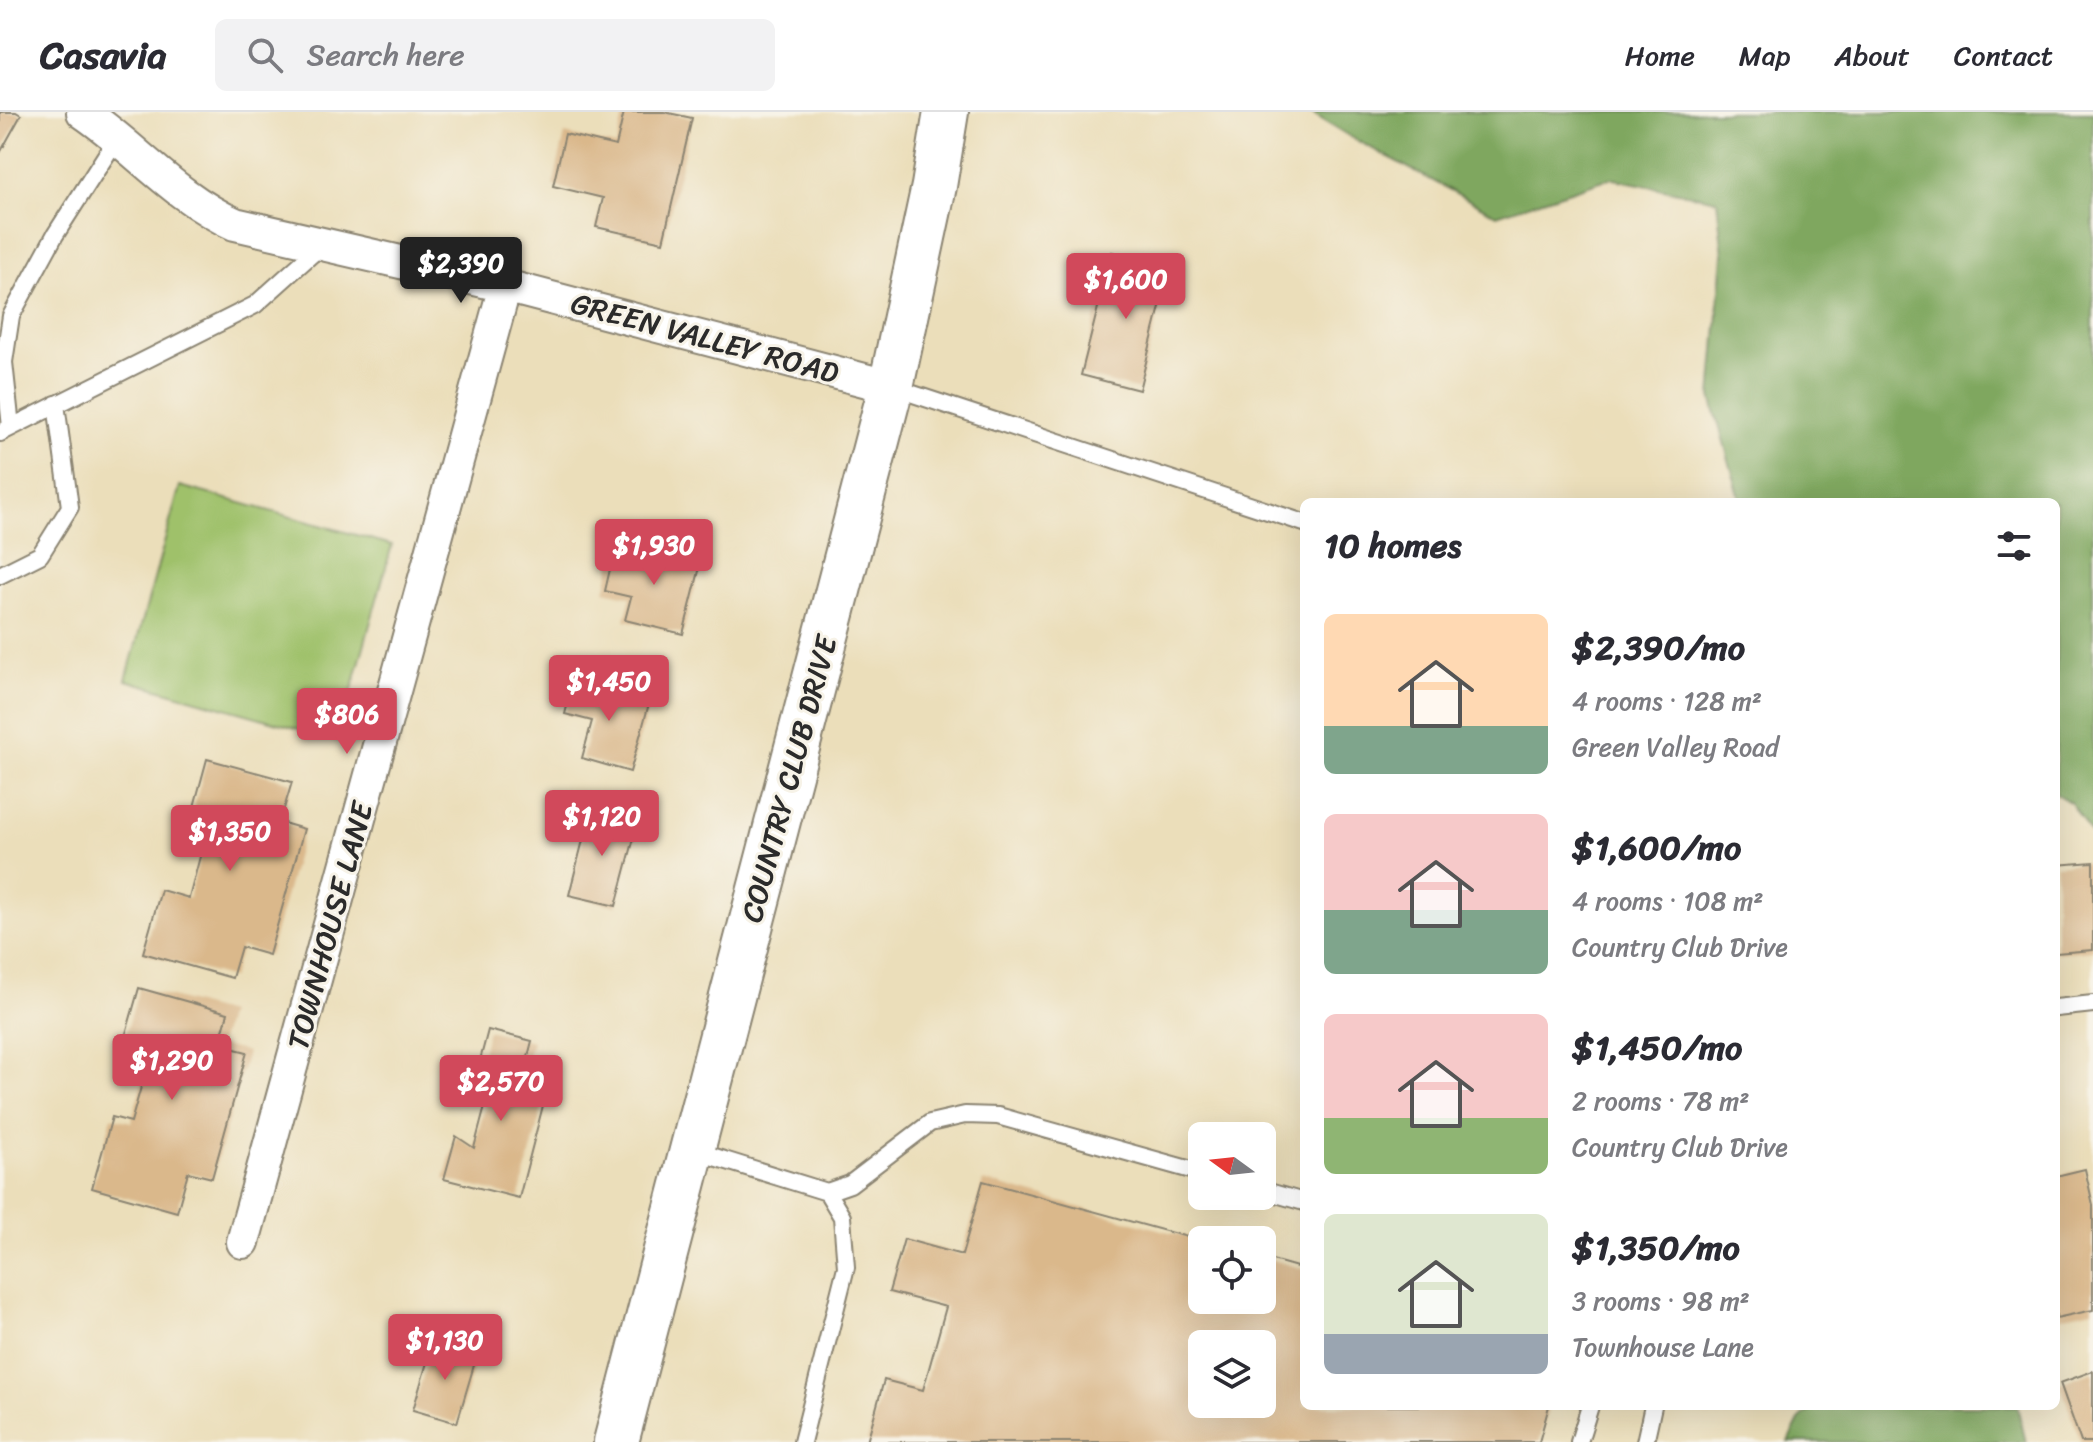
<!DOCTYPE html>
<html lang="en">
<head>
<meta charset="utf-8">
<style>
	body { margin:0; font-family:Sriracha,sans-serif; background:#f2f2f3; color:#2b2b33; height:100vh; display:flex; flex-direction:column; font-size:30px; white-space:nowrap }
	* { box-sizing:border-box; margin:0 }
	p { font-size:26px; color:#7c7c81 }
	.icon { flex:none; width:44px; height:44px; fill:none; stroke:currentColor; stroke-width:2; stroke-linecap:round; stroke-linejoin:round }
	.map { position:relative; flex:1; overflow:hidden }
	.sheet { position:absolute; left:1300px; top:386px; width:760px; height:912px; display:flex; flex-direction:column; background:#fff; border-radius:12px; box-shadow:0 8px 32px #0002 }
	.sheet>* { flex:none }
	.needle { width:52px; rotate:285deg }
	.buttons { position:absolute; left:1188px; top:1010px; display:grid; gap:16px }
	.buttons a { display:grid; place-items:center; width:88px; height:88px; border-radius:12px; background:#fff; box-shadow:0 8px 32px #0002; font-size:40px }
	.price { position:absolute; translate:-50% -68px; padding:0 18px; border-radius:8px; background:#d1495b; color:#fff; font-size:26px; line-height:52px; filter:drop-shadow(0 2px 4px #0008) }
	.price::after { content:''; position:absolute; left:50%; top:48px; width:24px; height:18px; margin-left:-12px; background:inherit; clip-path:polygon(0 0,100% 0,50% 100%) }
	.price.active { background:#222; color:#fff }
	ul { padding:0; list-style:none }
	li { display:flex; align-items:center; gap:24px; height:200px; padding:0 24px }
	li span { display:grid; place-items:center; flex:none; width:224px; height:160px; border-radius:12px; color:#555 }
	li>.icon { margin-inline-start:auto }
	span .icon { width:96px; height:96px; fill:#fffc; stroke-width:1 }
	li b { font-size:34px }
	h2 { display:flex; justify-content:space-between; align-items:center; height:96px; padding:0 24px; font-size:34px }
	header { display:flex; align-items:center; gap:48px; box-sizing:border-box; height:112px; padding:0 40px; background:#fff; border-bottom:2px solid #e1e1e2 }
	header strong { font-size:38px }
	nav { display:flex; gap:44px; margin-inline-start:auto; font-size:28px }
	.search { width:560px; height:72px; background:#f2f2f3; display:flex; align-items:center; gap:20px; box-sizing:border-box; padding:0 28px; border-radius:12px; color:#7c7c81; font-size:30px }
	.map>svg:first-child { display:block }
	.green { fill:#9fc16a; stroke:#65764a; stroke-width:2 }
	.forest { fill:#7fa75e; stroke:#556944; stroke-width:2 }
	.building { fill:#dab88b; fill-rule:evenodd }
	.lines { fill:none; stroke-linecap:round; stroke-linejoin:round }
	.service-casing { stroke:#8b8472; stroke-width:20 }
	.minor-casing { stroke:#8b8472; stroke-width:36 }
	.primary-casing { stroke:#8b8472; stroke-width:48 }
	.service { stroke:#fff; stroke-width:16 }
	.minor { stroke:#fff; stroke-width:32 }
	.primary { stroke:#fff; stroke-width:44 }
	.labels { text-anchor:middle; stroke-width:6; stroke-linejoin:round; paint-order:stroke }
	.street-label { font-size:30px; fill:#2b2b2b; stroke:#f7f3e8 }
</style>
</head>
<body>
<header>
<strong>Casavia</strong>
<div class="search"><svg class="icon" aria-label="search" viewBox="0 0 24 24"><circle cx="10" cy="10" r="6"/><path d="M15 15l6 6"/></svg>Search here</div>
<nav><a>Home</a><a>Map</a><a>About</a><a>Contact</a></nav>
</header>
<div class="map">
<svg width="2093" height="1330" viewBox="0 0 2093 1330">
	<rect width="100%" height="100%" fill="#f7f3e8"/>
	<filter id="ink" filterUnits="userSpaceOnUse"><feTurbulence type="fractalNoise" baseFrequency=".0125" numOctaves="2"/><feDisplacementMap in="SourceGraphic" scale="16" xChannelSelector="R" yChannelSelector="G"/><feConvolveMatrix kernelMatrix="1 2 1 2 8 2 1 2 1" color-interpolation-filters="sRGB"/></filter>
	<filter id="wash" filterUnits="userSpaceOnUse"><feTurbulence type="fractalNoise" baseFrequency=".006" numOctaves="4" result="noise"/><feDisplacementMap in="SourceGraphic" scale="32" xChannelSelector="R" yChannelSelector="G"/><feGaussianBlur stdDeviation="1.8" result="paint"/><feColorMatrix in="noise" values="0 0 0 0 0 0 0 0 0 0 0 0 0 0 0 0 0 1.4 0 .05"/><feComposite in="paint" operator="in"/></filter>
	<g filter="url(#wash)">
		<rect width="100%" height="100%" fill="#ebdeba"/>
		<!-- green -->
		<path class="green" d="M180,374L392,433L338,628L126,568Z"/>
		<!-- forest -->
		<path class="forest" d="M1310,0H2093V724L2071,691L2056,682V390H1741L1711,285L1723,143L1717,88L1610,66L1497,103L1352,26Z
			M1814,1294H2017L2026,1330H1788L1799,1308Z"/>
		<g id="blocks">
			<!-- building -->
			<path class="building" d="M0,0H16L21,3L0,41Z
				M624,0H664L692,6L663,130L596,115L603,86L553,74L565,22L616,34Z
				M1112,140L1170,155L1139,278L1081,263Z
				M616,431L701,451L683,522L625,508L631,485L605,479Z
				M574,568L650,588L630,660L582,646L592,609L565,602Z
				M207,647L292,670L280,710L304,717L269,843L241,835L232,866L143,841L161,778L189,786L206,722L188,717Z
				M593,689L618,695L611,720L634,726L616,794L569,783Z
				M2093,750V838L2056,841V753Z
				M139,876L228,901L219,933L247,940L212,1066L188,1060L177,1100L92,1076L112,1005L131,1010L149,947L121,939Z
				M488,918L532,929L521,972L547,978L519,1086L444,1067L456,1024L474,1036L495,957L479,952Z
				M2085,1057L2093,1093V1198L2056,1206V1064Z
				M983,1069L1202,1129V1188H1262V1145L1304,1157V1294H1549L1539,1330H867L884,1268L923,1278L946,1195L889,1180L904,1127L962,1143ZM1202,1232H1262V1292H1202Z
				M433,1230L477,1243L457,1311L413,1298Z
				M2093,1259V1330H2081L2060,1271Z"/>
		</g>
	</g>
	<g filter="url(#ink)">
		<use href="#blocks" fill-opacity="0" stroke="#8b8472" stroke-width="2"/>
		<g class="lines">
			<!-- service casing -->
			<g class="service-casing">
				<path id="service" d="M892,275L1304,411
					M11,315L4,250L11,204L55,123L117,26
					M0,321L255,193L323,132
					M0,463L40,443L70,395L56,292
					M2056,896L2093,892
					M695,1039L827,1080L842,1105L846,1155L802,1330
					M1262,1078L1304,1090
					M827,1080L850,1072L930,1011L965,1003L998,1004L1202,1061
					M1579,1330L1590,1294
					M1645,1330L1653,1294"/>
			</g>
			<!-- minor casing -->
			<g class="minor-casing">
				<path id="minor" d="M83,0C136,36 176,86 235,112L505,174L891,275
					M243,1130L505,174"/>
			</g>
			<!-- primary casing -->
			<g class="primary-casing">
				<path id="primary" d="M616,1330L891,275L934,74L946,0"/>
			</g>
			<!-- service -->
			<use href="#service" class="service"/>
			<!-- minor -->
			<use href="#minor" class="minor"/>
			<!-- primary -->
			<use href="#primary" class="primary"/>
		</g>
	</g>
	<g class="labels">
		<!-- street labels -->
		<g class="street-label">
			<text transform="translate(705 226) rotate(15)" y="10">GREEN VALLEY ROAD</text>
			<text transform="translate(789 667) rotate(-75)" y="10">COUNTRY CLUB DRIVE</text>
			<text transform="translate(330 814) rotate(-75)" y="10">TOWNHOUSE LANE</text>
		</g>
	</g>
</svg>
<div class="buttons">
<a><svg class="needle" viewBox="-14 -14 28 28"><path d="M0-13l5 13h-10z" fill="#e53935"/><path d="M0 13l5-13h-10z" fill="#7c7c81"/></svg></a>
<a><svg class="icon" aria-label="locate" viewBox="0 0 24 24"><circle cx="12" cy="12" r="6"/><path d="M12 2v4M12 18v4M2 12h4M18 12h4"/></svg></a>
<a><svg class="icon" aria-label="layers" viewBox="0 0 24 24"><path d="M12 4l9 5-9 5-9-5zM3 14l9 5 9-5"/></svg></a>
</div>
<b class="price active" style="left:461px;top:193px">$2,390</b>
<b class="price" style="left:1126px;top:209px">$1,600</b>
<b class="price" style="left:654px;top:475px">$1,930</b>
<b class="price" style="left:609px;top:611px">$1,450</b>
<b class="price" style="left:347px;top:644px">$806</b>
<b class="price" style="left:602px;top:746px">$1,120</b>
<b class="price" style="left:230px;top:761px">$1,350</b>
<b class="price" style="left:172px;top:990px">$1,290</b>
<b class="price" style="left:501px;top:1011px">$2,570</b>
<b class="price" style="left:445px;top:1270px">$1,130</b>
<section class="sheet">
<h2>10 homes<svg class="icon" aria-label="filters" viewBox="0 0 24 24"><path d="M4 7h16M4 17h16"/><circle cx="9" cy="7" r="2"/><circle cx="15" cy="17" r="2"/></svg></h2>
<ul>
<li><span style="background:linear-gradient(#ffd9b3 70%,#7fa58c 0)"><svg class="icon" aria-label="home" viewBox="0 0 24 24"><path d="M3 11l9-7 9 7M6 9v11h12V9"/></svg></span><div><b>$2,390/mo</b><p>4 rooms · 128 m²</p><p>Green Valley Road</p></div></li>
<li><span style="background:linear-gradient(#f6c9c9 60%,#7fa58c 0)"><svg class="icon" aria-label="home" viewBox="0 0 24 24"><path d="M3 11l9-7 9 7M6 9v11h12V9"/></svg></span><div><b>$1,600/mo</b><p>4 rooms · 108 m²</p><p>Country Club Drive</p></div></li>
<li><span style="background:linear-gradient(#f6c9c9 65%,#8fb573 0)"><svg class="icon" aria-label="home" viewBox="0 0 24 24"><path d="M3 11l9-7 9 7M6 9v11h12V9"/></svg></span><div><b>$1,450/mo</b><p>2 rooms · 78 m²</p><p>Country Club Drive</p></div></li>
<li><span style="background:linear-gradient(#dfe7d0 75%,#9aa5b1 0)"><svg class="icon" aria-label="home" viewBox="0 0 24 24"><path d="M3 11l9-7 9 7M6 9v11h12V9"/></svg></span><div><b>$1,350/mo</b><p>3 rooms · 98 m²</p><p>Townhouse Lane</p></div></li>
</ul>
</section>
</div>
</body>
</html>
